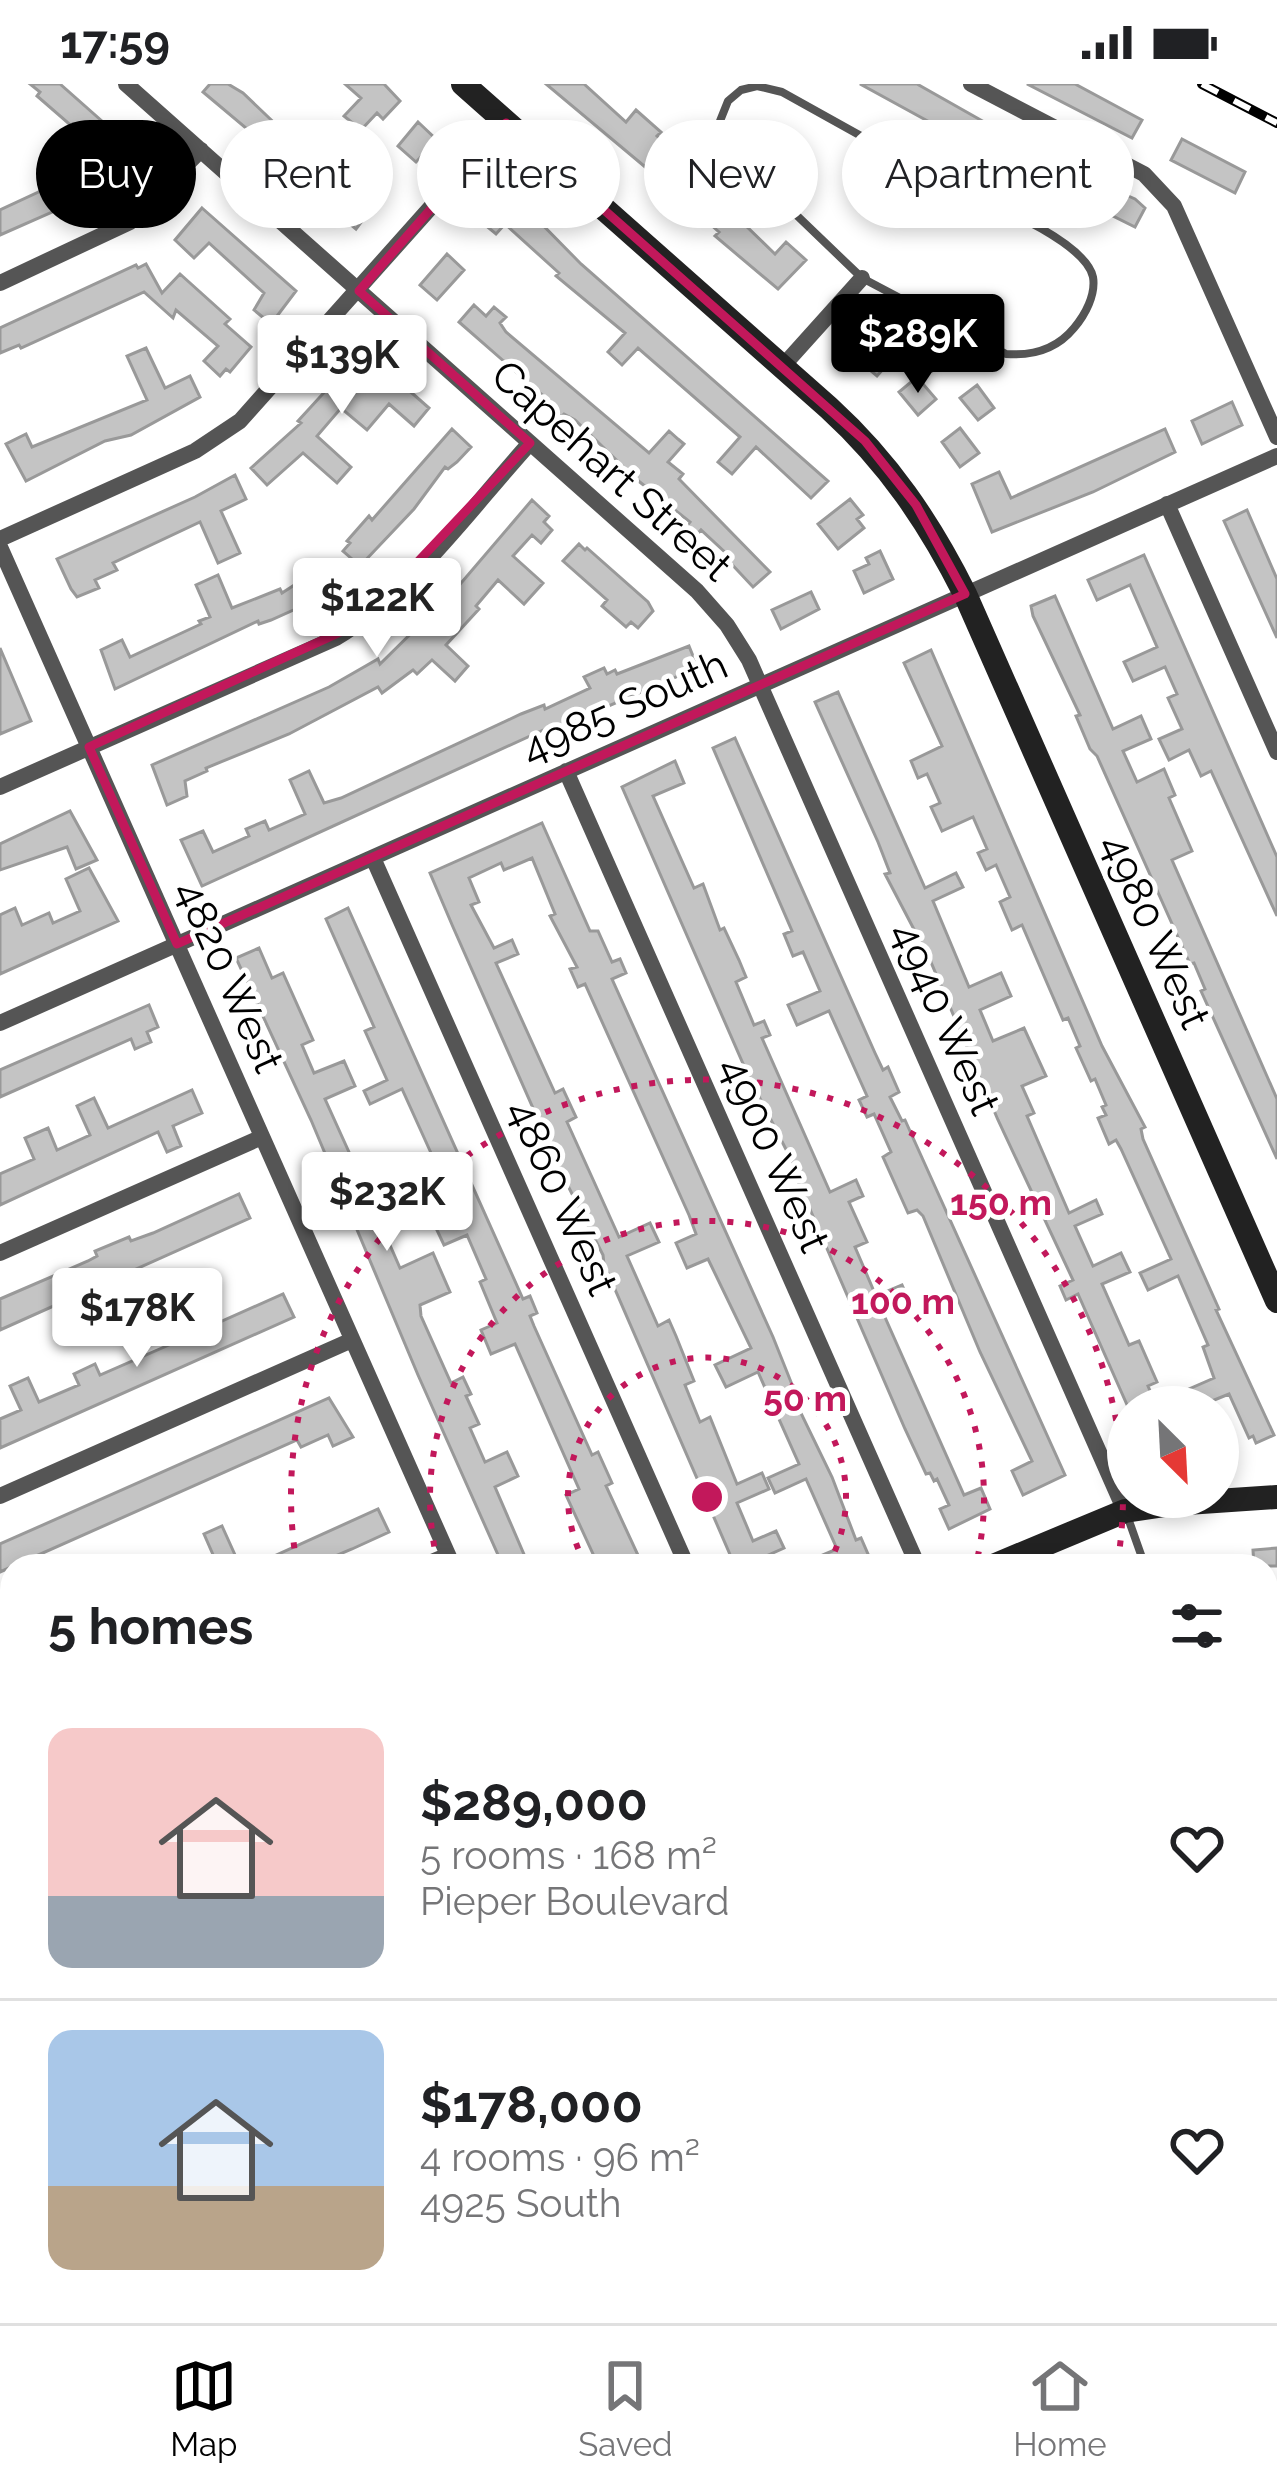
<!DOCTYPE html>
<html lang="en">
<head>
<meta charset="utf-8">
<style>
	body { margin:0; font-family:Raleway,sans-serif; background:#f2f2f2; color:#202124; height:100vh; display:flex; flex-direction:column; font-size:45px; white-space:nowrap }
	* { box-sizing:border-box; margin:0 }
	p { font-size:39px; color:#757577 }
	.icon { flex:none; width:66px; height:66px; fill:none; stroke:currentColor; stroke-width:2; stroke-linecap:round; stroke-linejoin:round }
	.map { position:relative; flex:1; overflow:hidden }
	.drawer { position:absolute; left:0px; top:1470px; width:1278px; height:771px; display:flex; flex-direction:column; background:#fff; border-radius:36px 36px 0 0; box-shadow:0 6px 18px #0003 }
	.drawer>* { flex:none }
	.hud { position:absolute; left:36px; top:36px; width:1206px; height:108px; display:flex; gap:24px }
	.needle { width:78px; rotate:156deg }
	.buttons { position:absolute; left:1107px; top:1302px; display:grid; gap:24px }
	.buttons a { display:grid; place-items:center; width:132px; height:132px; border-radius:50%; background:#fff; box-shadow:0 6px 18px #0003; font-size:60px }
	.price { position:absolute; translate:-50% -102px; padding:0 27px; border-radius:12px; background:#fff; color:#222; font-size:39px; line-height:78px; filter:drop-shadow(0 3px 6px #0008) }
	.price::after { content:''; position:absolute; left:50%; top:72px; width:36px; height:27px; margin-left:-18px; background:inherit; clip-path:polygon(0 0,100% 0,50% 100%) }
	.price.selected { background:#000; color:#fff }
	ul { padding:0; list-style:none }
	li { display:flex; align-items:center; gap:36px; height:300px; padding:0 48px }
	li+li { border-top:3px solid #e0e0e0 }
	li span { display:grid; place-items:center; flex:none; width:336px; height:240px; border-radius:24px; color:#555 }
	li>.icon { margin-inline-start:auto }
	span .icon { width:144px; height:144px; fill:#fffc; stroke-width:1 }
	li b { font-size:51px }
	h2 { display:flex; justify-content:space-between; align-items:center; height:144px; padding:0 48px; font-size:51px }
	.chip { padding:0 42px; border-radius:54px; background:#fff; box-shadow:0 6px 18px #0003; font-size:42px; line-height:108px }
	.chip.selected { background:#000; color:#fff }
	.status { display:flex; justify-content:space-between; align-items:center; height:84px; padding:0 60px; background:#fff; direction:ltr }
	.status svg { height:33px; fill:currentColor }
	.dock { display:flex; justify-content:space-around; align-items:center; height:168px; border-top:3px solid #e0e0e0; background:#fff; font-size:33px; color:#757577 }
	.dock a { display:grid; justify-items:center; gap:6px }
	.dock .selected { color:#000 }
	.map>svg:first-child { display:block }
	.building { fill:#c4c4c4; stroke:#999; stroke-width:3 }
	.lines { fill:none; stroke-linecap:round; stroke-linejoin:round }
	.lane { stroke:#555; stroke-width:8 }
	.street { stroke:#555; stroke-width:16 }
	.secondary { stroke:#222; stroke-width:24 }
	.rail-casing { stroke:#000; stroke-width:10 }
	.rail { stroke:#fff; stroke-width:6; stroke-dasharray:18; stroke-linecap:butt }
	.marked { fill:none; stroke:#c2185b; stroke-width:9; stroke-linejoin:round }
	.ring { fill:none; stroke:#c2185b; stroke-width:6; stroke-dasharray:6 12 }
	.labels { text-anchor:middle; stroke-width:10; stroke-linejoin:round; paint-order:stroke }
	.street-label { font-size:42px; fill:#000; stroke:#fff }
	.centre { fill:#c2185b; stroke:#fff; stroke-width:6 }
	.ring-label { font-size:36px; text-anchor:middle; font-weight:bold; fill:#c2185b; stroke:#fff; stroke-width:10; stroke-linejoin:round; paint-order:stroke }
</style>
</head>
<body>
<div class="status"><b>17:59</b><svg viewBox="0 0 49 12"><path d="M0 12V9h3v3zM5 12V6h3v6zM10 12V3h3v9zM15 12V0h3v12zM26 1h20v11H26zM47 4h2v5h-2z"/></svg></div>
<div class="map">
<svg width="1277" height="2239" viewBox="0 0 1277 2239">
	<rect width="100%" height="100%" fill="#fff"/>
	<!-- building -->
	<path class="building" d="M30,0H60L138,69L109,99L92,83L104,70L37,12L40,8Z
		M210,0H228L243,9L331,93L315,110L250,51L252,49L203,8Z
		M345,0H384L400,17L383,35L377,29L361,46L344,32L361,14Z
		M546,0H584L626,38L636,26L661,48L657,52L700,91L717,71L730,83L710,107L775,170L786,158L806,176L778,205L715,152L719,148L650,87Z
		M860,0H917L1009,52L997,75Z
		M1027,0H1075L1142,36L1132,54Z
		M418,38L437,56L416,78L398,62Z
		M1182,55L1245,88L1235,109L1171,76Z
		M913,63L941,78L937,86L928,90L929,101L970,123L961,141L854,85L863,67L901,87L909,85L914,78L910,70Z
		M1085,93L1135,115L1145,124L1135,143L1075,113Z
		M364,97L381,112L356,145L339,131Z
		M58,99L68,121L0,151V126Z
		M499,110L516,124L521,119L581,180L828,397L811,414L756,363L732,390L718,378L740,353L638,264L622,281L608,268L625,249L556,192L559,189L505,140L496,150L478,135Z
		M202,124L296,207L271,240L254,226L264,209L209,159L194,174L175,156Z
		M447,170L464,186L437,216L420,201Z
		M146,180L162,209L180,190L230,235L225,240L251,263L230,288L226,285L220,292L204,277L218,262L176,226L173,234L144,208L21,264L19,261L0,269V244L136,181L138,184Z
		M474,221L486,232L494,223L506,233L500,239L506,248L649,369L669,347L678,355L684,360L668,378L683,390L679,395L770,488L753,503L725,473L728,471L701,446L682,467L673,460L690,438L636,395L575,336L564,330L561,333L545,318L547,315L459,238Z
		M894,237L912,253L877,292L858,276Z
		M931,257L947,272L932,287L917,272Z
		M146,264L165,304L190,292L200,313L131,351L105,357L26,397L6,360L26,350L32,363L147,316L127,272Z
		M363,266L429,324L414,342L389,320L367,346L341,324L317,352L351,383L337,399L303,369L267,401L251,384L301,339L298,337Z
		M917,293L936,315L918,331L899,308Z
		M977,301L994,324L978,336L960,314Z
		M1232,318L1242,341L1202,360L1192,337Z
		M960,344L979,369L960,383L942,358Z
		M452,345L471,363L457,378L448,385L445,383L414,425L360,482L343,467L350,459L347,457L369,432L372,436Z
		M1165,345L1175,368L1093,408L992,448L972,400L999,388L1011,414Z
		M235,391L246,415L221,427L240,469L218,479L200,438L113,479L117,486L95,496L99,504L77,513L71,505L57,475L195,413Z
		M850,415L863,431L857,435L864,444L838,465L818,440Z
		M532,416L549,432L544,438L552,446L541,459L532,451L513,472L543,499L524,520L498,496L476,522L479,525L446,561L468,582L455,597L432,576L417,590L413,586L382,609L378,603L289,650L206,684L207,687L185,697L187,712L167,721L152,681L329,603L378,575L380,580L456,505Z
		M1247,426L1277,495V554L1224,437Z
		M579,460L585,466L587,464L648,518L653,527L638,544L631,538L626,543L602,522L607,516L563,477Z
		M880,467L893,495L864,509L854,487L869,480L866,474Z
		M1144,471L1277,773V832L1211,687L1201,692L1189,666L1169,676L1159,655L1182,645L1168,614L1177,610L1165,583L1133,597L1124,578L1157,563L1130,501L1097,516L1088,496Z
		M328,479L341,499L309,519L271,536L259,540L258,537L115,605L101,566L122,556L130,573L201,540L199,537L210,533L196,501L218,491L232,524L280,505L282,509Z
		M811,508L819,525L781,545L772,526Z
		M1055,512L1113,645L1141,632L1151,655L1123,667L1137,698L1164,685L1175,711L1169,714L1192,767L1172,776L1277,1015V1075L1201,907L1205,905L1194,879L1190,880L1097,672L1090,665L1076,632L1080,631L1033,532L1031,522Z
		M689,562L697,582L690,587L553,646L552,642L202,802L181,756L203,747L213,768L249,752L246,745L265,737L269,746L305,730L290,696L309,687L324,719L341,714L521,630L544,621L545,625L590,604L584,593L604,584L607,590L615,586L617,590Z
		M0,564L31,637L0,650Z
		M931,566L1102,962L1145,1043L1141,1045L1143,1055L1219,1225L1216,1226L1274,1351L1256,1359L1253,1352L1249,1354L1229,1310L1197,1323L1189,1305L1214,1294L1203,1263L1208,1261L1178,1192L1148,1206L1140,1189L1171,1175L1121,1065L1116,1056L1109,1060L1098,1034L1106,1031L1102,1023L1106,1021L1095,995L1091,997L1076,964L1080,962L1068,934L1063,936L1022,841L1012,846L1000,818L1010,813L996,781L986,786L978,769L987,765L973,733L942,747L931,723L940,719L927,690L918,694L911,677L942,662L904,579Z
		M838,608L925,804L956,789L963,803L933,817L969,903L1001,889L1011,912L980,926L993,957L1024,944L1046,992L1022,1002L1034,1029L1027,1032L1069,1129L1096,1116L1102,1130L1075,1142L1093,1182L1121,1169L1130,1188L1102,1200L1129,1261L1139,1257L1157,1298L1148,1302L1157,1323H1128L1078,1210L1066,1216L1060,1202L1073,1196L998,1036L930,876L885,790L890,789L878,758L815,618Z
		M735,654L875,969L883,986L888,983L899,1008L890,1013L902,1037L905,1036L1065,1391L1023,1411L1012,1387L1032,1377L980,1268L923,1132L917,1126L908,1129L883,1073L891,1068L874,1030L867,1033L859,1016L867,1012L829,927L797,941L788,921L820,907L803,868L793,872L784,850L792,847L713,664Z
		M675,677L684,699L653,712L694,804L703,800L720,846L724,844L739,876L746,893L736,898L754,941L764,937L770,951L762,954L830,1108L856,1096L863,1112L849,1118L867,1158L855,1163L876,1212L902,1201L910,1219L884,1231L964,1411L981,1404L990,1425L949,1445L940,1425L949,1421L937,1395L934,1397L930,1389L926,1390L905,1345L793,1086L796,1085L748,991L622,703Z
		M70,727L97,776L76,785L67,763L0,786V760Z
		M542,739L590,847H598L612,878L620,875L626,889L612,895L773,1253L799,1318L796,1319L832,1393L856,1456L861,1454L871,1477L859,1482H797L837,1465L806,1395L775,1409L768,1394L799,1380L758,1288L726,1303L715,1281L751,1264L708,1175L687,1184L676,1159L696,1150L689,1131L585,900L578,903L570,885L577,883L550,832L555,830L532,774L504,786L501,779L469,794L479,818L471,821L494,864L512,856L518,870L496,879L555,1009L563,1005L576,1033L567,1038L619,1153L650,1139L659,1158L627,1172L658,1242L669,1236L676,1252L694,1297L685,1301L700,1338L710,1333L737,1400L762,1389L769,1405L737,1419L753,1457L776,1447L784,1464L744,1482H735L604,1180L603,1171L563,1092L453,843L430,789Z
		M89,784L118,837L0,890V831L15,824L22,841L49,829L53,839L80,827L66,795Z
		M348,824L523,1215L530,1212L537,1229L530,1232L534,1242L592,1371L598,1368L612,1399L606,1402L643,1482H565L593,1470L566,1411L579,1405L515,1260L491,1270L481,1246L497,1239L480,1198L486,1195L467,1151L444,1161L436,1144L444,1141L434,1120L450,1113L438,1084L429,1088L422,1072L431,1069L402,1005L370,1020L364,1007L387,996L365,947L374,943L326,835Z
		M259,864L272,894L283,889L313,956L302,961L314,989L344,977L355,1002L325,1015L363,1099L392,1086L405,1116L376,1129L400,1184L433,1169L450,1208L420,1221L421,1232L451,1299L463,1293L471,1310L466,1312L479,1340L470,1344L485,1378L507,1368L518,1392L495,1403L529,1482H503L418,1291L311,1036L236,874Z
		M149,921L158,943L147,948L151,958L135,965L131,955L0,1013V986Z
		M192,1006L202,1029L173,1042L181,1062L167,1068L158,1048L0,1121V1090L34,1075L25,1054L48,1044L57,1066L90,1051L77,1022L94,1014L108,1044Z
		M239,1110L250,1134L0,1246V1215L88,1177L97,1172L95,1167L129,1153L131,1157L153,1149Z
		M283,1210L294,1233L0,1364V1335L21,1326L10,1302L28,1294L39,1318L79,1301L74,1290L95,1280L100,1291L187,1253L182,1242L208,1230L213,1241Z
		M329,1314L353,1353L333,1362L328,1351L301,1363L297,1356L0,1488V1460Z
		M378,1425L389,1448L352,1465L312,1482H252Z
		M222,1442L240,1482H218L204,1450Z
		M1277,1464V1482H1254L1253,1466Z"/>
	<g class="lines">
		<!-- lane -->
		<path class="lane" d="M906,77L782,8L757,2L741,6L728,17L720,37L722,50L739,76L862,194L1006,270C1032,272 1056,266 1074,244C1085,231 1096,211 1093,193C1085,154 970,111 935,94
			M1128,1434L1145,1482
			M1266,1827L1277,1835
			M1256,2239H1259"/>
		<!-- street -->
		<path class="street" d="M126,0L697,507L727,541L749,576L1125,1427
			M971,0L1144,90L1174,122L1277,353
			M0,199L130,138L201,66
			M782,283L862,194
			M1167,420L1277,668
			M0,455L195,367L240,337L506,39
			M0,463L453,1482
			M566,687L918,1482
			M0,703L336,554C413,507 470,425 530,359
			M373,774L687,1482
			M0,939L1277,372
			M0,1169L262,1053
			M0,1412L352,1256
			M422,1482L448,1471
			M0,1669L12,1664
			M0,1841L12,1868
			M173,2229L177,2239
			M347,2239L369,2229"/>
		<!-- secondary -->
		<path class="secondary" d="M463,0L829,324C888,378 929,438 965,510L1277,1217
			M993,1482L1125,1427L1172,1420L1277,1413
			M1266,1896L1277,1883
			M0,1923L12,1918
			M983,2239L991,2229"/>
		<!-- rail casing -->
		<g class="rail-casing">
			<path id="rail" d="M1202,0L1277,39"/>
		</g>
		<!-- rail -->
		<use href="#rail" class="rail"/>
	</g>
	<!-- marked area -->
	<path class="marked" d="M506,39L865,357L916,421L965,510L177,860L89,663L360,539L530,359L359,207Z"/>
	<!-- distance rings -->
	<g class="ring">
		<path d="M586 1481A139 139 0 1 1 828 1481"/>
		<path d="M438 1480A277 277 0 1 1 976 1480"/>
		<path d="M297 1482A416 416 0 1 1 1117 1482"/>
	</g>
	<g class="labels">
		<!-- street labels -->
		<g class="street-label">
			<text transform="translate(612 386) rotate(42)" y="15">Capehart Street</text>
			<text transform="translate(624 622) rotate(-24)" y="15">4985 South</text>
			<text transform="translate(1156 847) rotate(66)" y="15">4980 West</text>
			<text transform="translate(230 892) rotate(66)" y="15">4820 West</text>
			<text transform="translate(946 934) rotate(66)" y="15">4940 West</text>
			<text transform="translate(775 1070) rotate(66)" y="15">4900 West</text>
			<text transform="translate(563 1113) rotate(66)" y="15">4860 West</text>
		</g>
	</g>
	<circle cx="707" cy="1413" r="18" class="centre"/>
	<g class="ring-label">
		<text x="1001" y="1131">150 m</text>
		<text x="903" y="1230">100 m</text>
		<text x="805" y="1327">50 m</text>
	</g>
</svg>
<div class="buttons">
<a><svg class="needle" viewBox="-14 -14 28 28"><path d="M0-13l5 13h-10z" fill="#e53935"/><path d="M0 13l5-13h-10z" fill="#757577"/></svg></a>
</div>
<b class="price selected" style="left:918px;top:312px">$289K</b>
<b class="price" style="left:342px;top:333px">$139K</b>
<b class="price" style="left:377px;top:576px">$122K</b>
<b class="price" style="left:387px;top:1170px">$232K</b>
<b class="price" style="left:137px;top:1286px">$178K</b>
<div class="hud">
<a class="chip selected">Buy</a>
<a class="chip">Rent</a>
<a class="chip">Filters</a>
<a class="chip">New</a>
<a class="chip">Apartment</a>
</div>
<section class="drawer">
<h2>5 homes<svg class="icon" aria-label="filters" viewBox="0 0 24 24"><path d="M4 7h16M4 17h16"/><circle cx="9" cy="7" r="2"/><circle cx="15" cy="17" r="2"/></svg></h2>
<ul>
<li><span style="background:linear-gradient(#f6c9c9 70%,#9aa5b1 0)"><svg class="icon" aria-label="home" viewBox="0 0 24 24"><path d="M3 11l9-7 9 7M6 9v11h12V9"/></svg></span><div><b>$289,000</b><p>5 rooms · 168 m²</p><p>Pieper Boulevard</p></div><svg class="icon" aria-label="heart" viewBox="0 0 24 24"><path d="M12 20l-8-8c-3-5 5-10 8-4 3-6 11-1 8 4z"/></svg></li>
<li><span style="background:linear-gradient(#a9c7e8 65%,#b9a48a 0)"><svg class="icon" aria-label="home" viewBox="0 0 24 24"><path d="M3 11l9-7 9 7M6 9v11h12V9"/></svg></span><div><b>$178,000</b><p>4 rooms · 96 m²</p><p>4925 South</p></div><svg class="icon" aria-label="heart" viewBox="0 0 24 24"><path d="M12 20l-8-8c-3-5 5-10 8-4 3-6 11-1 8 4z"/></svg></li>
</ul>
</section>
</div>
<nav class="dock">
<a class="selected"><svg class="icon" aria-label="map" viewBox="0 0 24 24"><path d="M3 6l6-2 6 2 6-2v14l-6 2-6-2-6 2zM9 4v14M15 6v14"/></svg>Map</a>
<a><svg class="icon" aria-label="saved" viewBox="0 0 24 24"><path d="M7 4h10v16l-5-4-5 4z"/></svg>Saved</a>
<a><svg class="icon" aria-label="home" viewBox="0 0 24 24"><path d="M3 11l9-7 9 7M6 9v11h12V9"/></svg>Home</a>
</nav>
</body>
</html>
